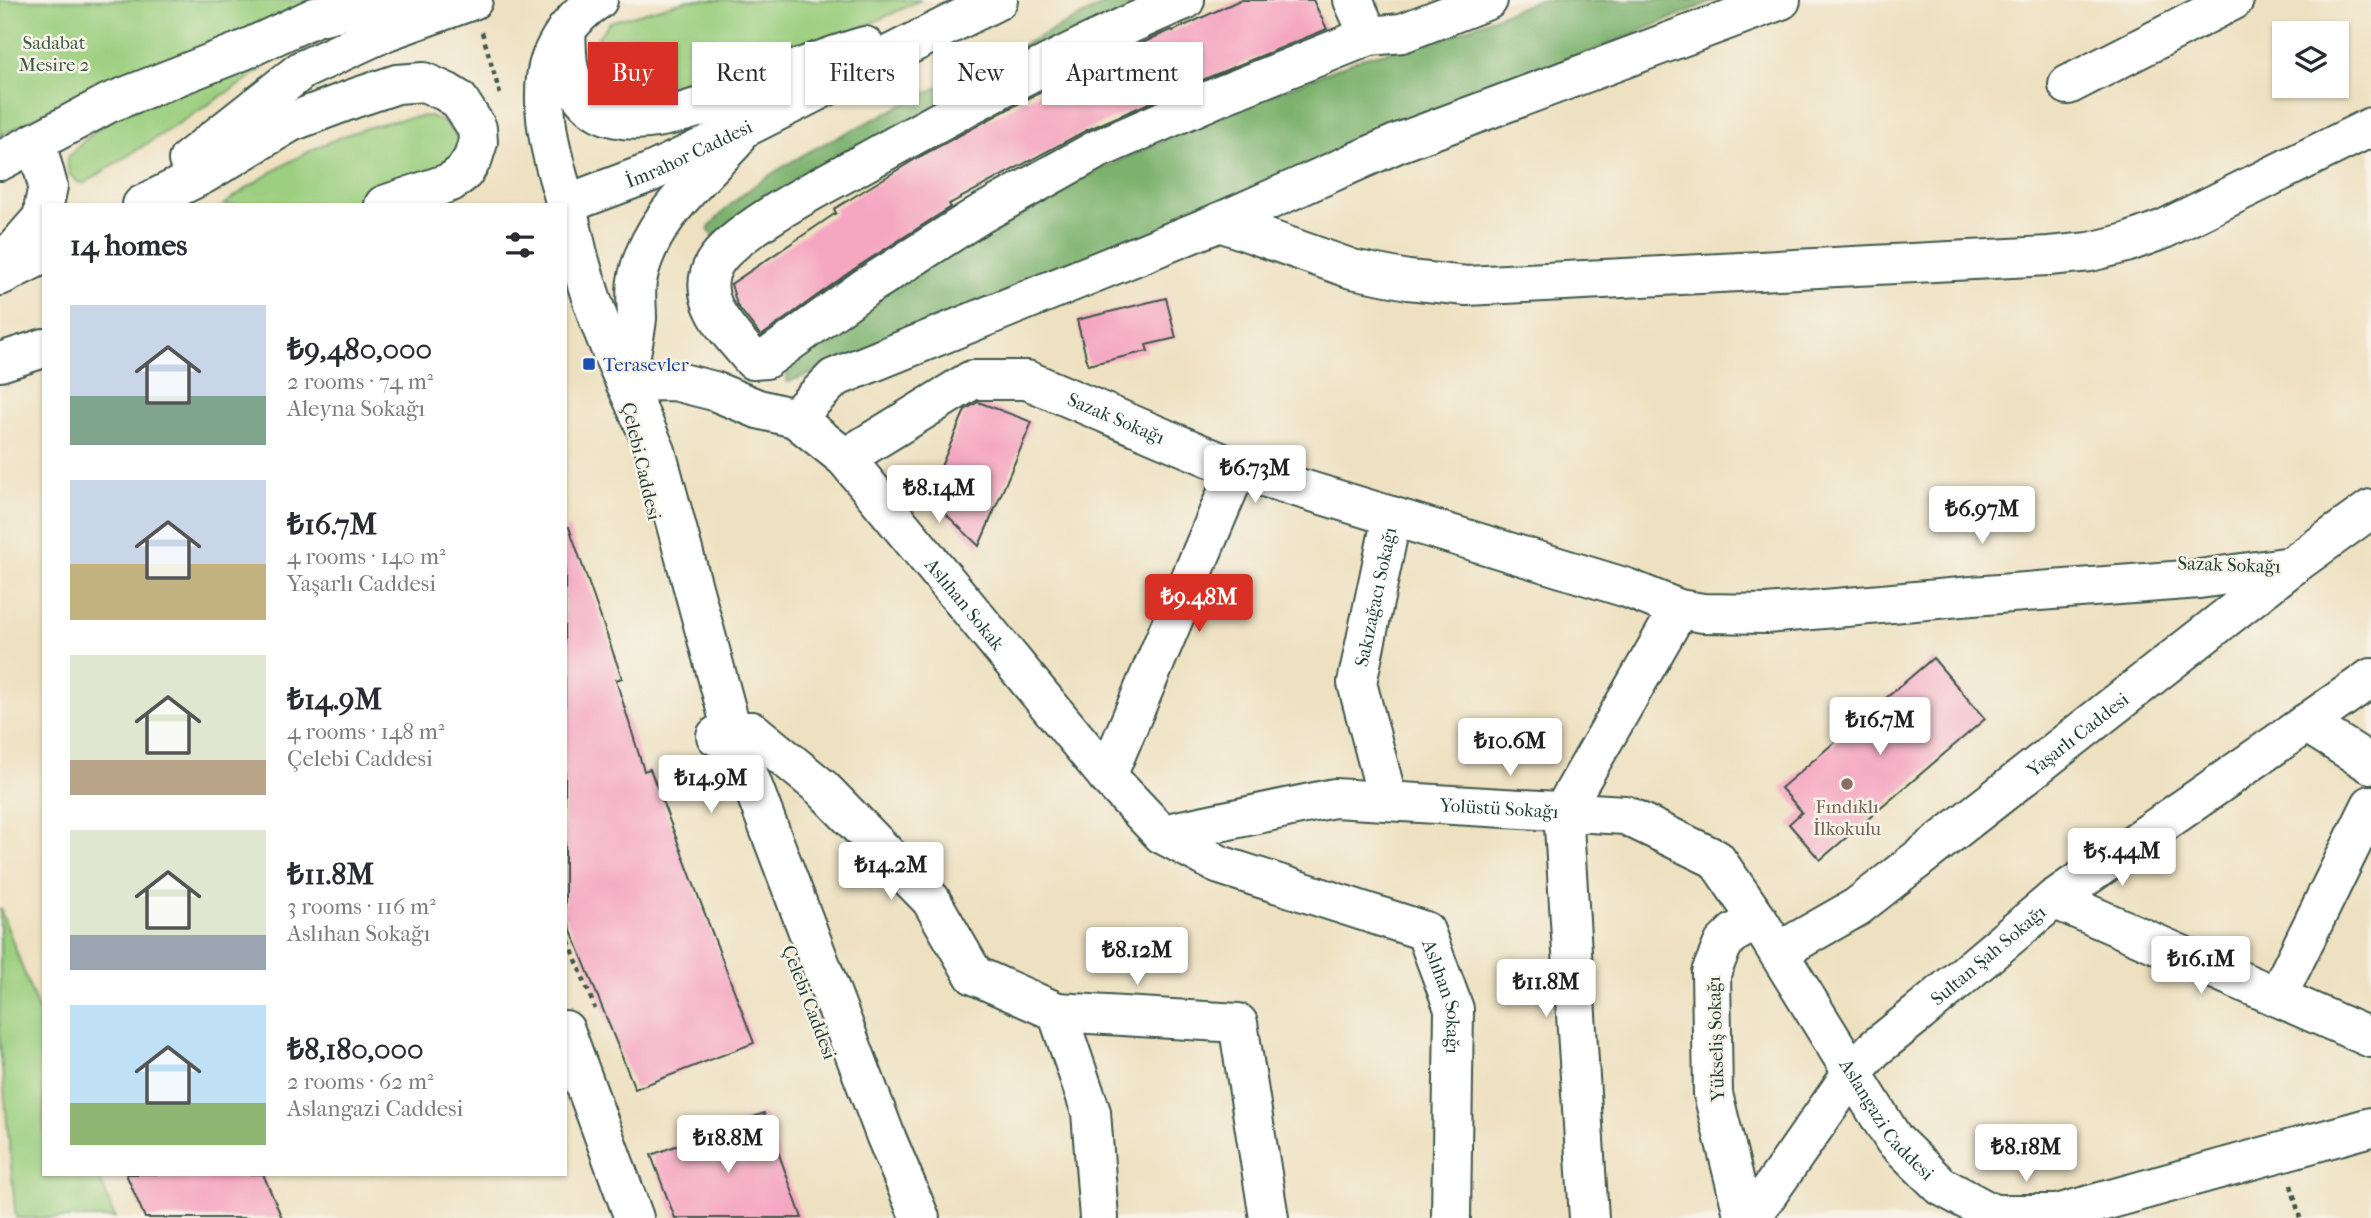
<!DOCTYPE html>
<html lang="en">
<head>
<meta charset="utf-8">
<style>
	body { margin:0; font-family:"IM FELL French Canon",serif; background:#f7f7f7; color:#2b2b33; height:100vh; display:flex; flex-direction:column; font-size:26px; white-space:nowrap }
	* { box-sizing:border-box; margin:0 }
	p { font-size:23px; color:#7c7c81 }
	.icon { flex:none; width:38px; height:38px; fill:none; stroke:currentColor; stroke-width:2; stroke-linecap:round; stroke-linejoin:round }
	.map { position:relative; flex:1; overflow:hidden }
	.side { position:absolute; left:42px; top:203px; width:525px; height:973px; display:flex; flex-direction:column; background:#fff; border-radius:0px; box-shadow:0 2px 5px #0004 }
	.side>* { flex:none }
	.top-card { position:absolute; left:588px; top:42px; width:665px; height:63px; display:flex; gap:14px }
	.fabs { position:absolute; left:2272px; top:21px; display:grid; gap:14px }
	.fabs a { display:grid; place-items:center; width:77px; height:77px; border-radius:0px; background:#fff; box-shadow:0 2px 5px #0004; font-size:35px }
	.price { position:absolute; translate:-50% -60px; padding:0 16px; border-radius:7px; background:#fff; color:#222; font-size:23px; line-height:46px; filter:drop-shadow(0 2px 4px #0008) }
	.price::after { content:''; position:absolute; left:50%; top:42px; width:21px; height:16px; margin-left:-10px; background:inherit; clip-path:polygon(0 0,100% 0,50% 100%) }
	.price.current { background:#d93025; color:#fff }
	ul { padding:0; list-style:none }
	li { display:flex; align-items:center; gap:21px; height:175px; padding:0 28px }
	li span { display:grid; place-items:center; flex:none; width:196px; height:140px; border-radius:0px; color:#555 }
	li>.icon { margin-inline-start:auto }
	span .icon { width:84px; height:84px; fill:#fffc; stroke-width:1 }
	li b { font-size:30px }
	h2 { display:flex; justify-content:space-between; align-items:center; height:84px; padding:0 28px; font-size:30px }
	.pill { padding:0 24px; border-radius:0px; background:#fff; box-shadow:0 2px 5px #0004; font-size:24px; line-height:63px }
	.pill.current { background:#d93025; color:#fff }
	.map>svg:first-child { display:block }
	.green { fill:#9ccf80; stroke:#5e865a; stroke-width:2 }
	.forest { fill:#7db26e; stroke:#4e7851; stroke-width:2 }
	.building { fill:#f5a7c2 }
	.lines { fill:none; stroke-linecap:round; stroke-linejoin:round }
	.minor-casing { stroke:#3e5649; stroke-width:42 }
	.major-casing { stroke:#3e5649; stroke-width:42 }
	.path { stroke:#3e5649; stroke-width:4.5; stroke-dasharray:5 5; stroke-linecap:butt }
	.minor { stroke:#fff; stroke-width:38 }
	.major { stroke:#fff; stroke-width:38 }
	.transit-dot { fill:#1a4fb4; stroke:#f7f3e8; stroke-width:2.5 }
	.education-dot { fill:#8d6e63; stroke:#f7f3e8; stroke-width:2.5 }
	.labels { text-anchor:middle; stroke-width:5; stroke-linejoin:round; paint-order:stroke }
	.park-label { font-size:19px; fill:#385a43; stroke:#f7f3e8 }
	.street-label { font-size:19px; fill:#1f3d34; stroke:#f7f3e8 }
	.transit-label { font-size:19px; fill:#164399; stroke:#f7f3e8; text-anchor:start }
	.education-label { font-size:19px; fill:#785e54; stroke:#f7f3e8 }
</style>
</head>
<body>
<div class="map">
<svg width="2371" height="1218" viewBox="0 0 2371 1218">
	<rect width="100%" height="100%" fill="#f7f3e8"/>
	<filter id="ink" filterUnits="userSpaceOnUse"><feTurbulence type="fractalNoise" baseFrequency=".0143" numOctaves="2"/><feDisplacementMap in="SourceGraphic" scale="14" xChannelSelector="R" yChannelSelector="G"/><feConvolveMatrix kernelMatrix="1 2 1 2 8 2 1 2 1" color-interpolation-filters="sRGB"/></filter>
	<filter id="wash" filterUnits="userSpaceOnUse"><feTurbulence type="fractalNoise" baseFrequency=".00686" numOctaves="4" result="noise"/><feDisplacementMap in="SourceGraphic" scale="28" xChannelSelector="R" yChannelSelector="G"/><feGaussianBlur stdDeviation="1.57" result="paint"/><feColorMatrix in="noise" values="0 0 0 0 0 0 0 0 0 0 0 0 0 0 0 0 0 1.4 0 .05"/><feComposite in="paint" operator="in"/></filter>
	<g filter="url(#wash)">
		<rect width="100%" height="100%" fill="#eee1c1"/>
		<!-- green -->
		<path class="green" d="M0,0H330L43,114L0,136Z
			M688,0H921L850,33L651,107L610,97L599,84L593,69L594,53L598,37L610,22Z
			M266,58L268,61L262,69L239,85L85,183L78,182L70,175L67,162L69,156L90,135L112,118Z
			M430,116L445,123L461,142L457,155L420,183L359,205H223C283,161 355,120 430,116Z
			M0,908L44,1026V1174H98L115,1218H16L0,1046Z"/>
		<!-- forest -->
		<path class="forest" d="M1113,0H1163L713,237L708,229C734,195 772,173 808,152Z
			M1537,0H1715L852,360L787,382V364L885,292L1071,183L1195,126L1365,57L1445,38Z"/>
		<g id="blocks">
			<!-- building -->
			<path class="building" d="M1240,0H1313L1327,29L1214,75L1087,130L949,204L951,207L854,269L761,336L737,305L731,284L836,213L834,209L917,158L1029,98L1155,37L1172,30L1173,31Z
				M1166,298L1176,338L1146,345L1148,351L1088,365L1077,320Z
				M978,402L1032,422L979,546L928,497L965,410Z
				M569,527L622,678L616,680L644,771L650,769L754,1043L635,1089L565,915V528Z
				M1933,658L1985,719L1820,860L1789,824L1802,812L1781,788Z
				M764,1113L802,1218H675L651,1155Z
				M126,1174H263L282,1218H145Z"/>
		</g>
	</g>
	<g filter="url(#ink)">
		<use href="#blocks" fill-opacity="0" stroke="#3e5649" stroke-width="2"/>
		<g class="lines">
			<!-- minor casing -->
			<g class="minor-casing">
				<g id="minor">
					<path d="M1185,0C1072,47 965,107 858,166C823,185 733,231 714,264C694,300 732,335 753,360L766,359L866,287L979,215L1096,150L1222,95L1369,36L1402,33L1488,0"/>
					<path d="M1353,0L1369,36"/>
					<path d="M2068,85L2234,0"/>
					<path d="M0,161L36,142"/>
					<path d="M44,205L48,186L36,142L109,103L242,51L315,17L357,7L392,4L439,12"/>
					<path d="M1220,222L1398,143L1781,0"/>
					<path d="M0,266L42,218L44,208"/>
					<path d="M625,382L656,451L732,731L886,1137L920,1218"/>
					<path d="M795,418L834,378L1220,222L1352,269L1408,280L1467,286L2049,256L2090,252L2126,243L2164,229L2371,127"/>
					<path id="s1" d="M845,458L972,380H1027L1237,469L1627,588L1679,609L1703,613L1767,614L1972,596L2199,579L2292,566"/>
					<path d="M2306,723L2371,764"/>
					<path d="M716,736L732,731H752L822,788L931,900L974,975L1057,1012"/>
					<path d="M1107,776L1237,469"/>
					<path id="s2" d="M1388,801L1357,683L1392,516"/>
					<path id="s3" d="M1162,834L1220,865L1425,931L1454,1009L1451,1218"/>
					<path d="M2054,899L2371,1038"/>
					<path id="s4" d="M1778,952L1857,907L2292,566L2371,509"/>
					<path d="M2277,997L2371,805"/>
					<path d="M565,1030L634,1218"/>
					<path d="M1099,1218L1091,1112L1057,1012L1238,1023L1269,1218"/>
					<path d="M1589,1218L1563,811L1679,609"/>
					<path d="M1744,1218L1713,1094L1711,973L1723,944L1734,933L1758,920"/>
					<path id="s5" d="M1751,1218L1852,1073L1874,1049L1919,1013L2054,899L2371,678"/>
				</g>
			</g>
			<!-- major casing -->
			<g class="major-casing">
				<g id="major">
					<path d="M598,0C573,15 549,49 546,78C541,121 554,164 566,204C572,226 576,249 583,272C594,309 608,346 625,382"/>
					<path d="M566,30C567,44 566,60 570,73C596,159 709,104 763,82C797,69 830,56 865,46"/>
					<path d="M188,160L302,70L387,31L473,0"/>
					<path d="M142,205L204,174L291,122L355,98L397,84L424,82L446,92L459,100L477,128L478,142L473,158L464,172L451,182L384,205"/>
					<path id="s6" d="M564,205L649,173L748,126L998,0"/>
					<path d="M0,276L44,254"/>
					<path d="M0,362L44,348"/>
					<path id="s7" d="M625,382L674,381L714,391L758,409L795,418L845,458L1107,776L1162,834L1334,798L1625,815L1716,859L1758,920L1894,1140L1941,1186L1993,1214H2057L2371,1127"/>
					<path d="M625,382C629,361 635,339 637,318C637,306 635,293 637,281C647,224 696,182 734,142"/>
				</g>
			</g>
			<!-- path -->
			<path class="path" d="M482,32L500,94
				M565,931L595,1009
				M2291,1185L2300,1218"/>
			<!-- minor -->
			<use href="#minor" class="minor"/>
			<!-- major -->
			<use href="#major" class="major"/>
		</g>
	</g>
	<!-- markers -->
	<rect class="transit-dot" x="582" y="357" width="14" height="14" rx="3.5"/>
	<circle class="education-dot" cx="1847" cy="784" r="7"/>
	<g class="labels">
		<!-- park labels -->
		<g class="park-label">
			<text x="54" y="49">Sadabat<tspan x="54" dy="22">Mesire 2</tspan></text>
		</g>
		<!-- street labels -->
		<g class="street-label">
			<text dy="7" stroke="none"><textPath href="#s6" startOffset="135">İmrahor Caddesi</textPath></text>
			<text dy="7" stroke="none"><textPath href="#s1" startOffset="301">Sazak Sokağı</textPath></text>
			<text transform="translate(642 461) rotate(77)" y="7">Çelebi Caddesi</text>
			<text transform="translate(2229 564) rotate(2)" y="7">Sazak Sokağı</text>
			<text dy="7" stroke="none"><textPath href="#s2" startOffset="210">Sakızağacı Sokağı</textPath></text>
			<text dy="7" stroke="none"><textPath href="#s7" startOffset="429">Aslıhan Sokak</textPath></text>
			<text dy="7" stroke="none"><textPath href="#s4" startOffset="371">Yaşarlı Caddesi</textPath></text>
			<text dy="7" stroke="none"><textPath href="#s7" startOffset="1073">Yolüstü Sokağı</textPath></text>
			<text dy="7" stroke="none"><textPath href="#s5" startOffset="357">Sultan Şah Sokağı</textPath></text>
			<text dy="7" stroke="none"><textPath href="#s3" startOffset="350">Aslıhan Sokağı</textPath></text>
			<text transform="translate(810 1002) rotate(69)" y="7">Çelebi Caddesi</text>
			<text transform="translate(1715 1039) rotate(-92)" y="7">Yükseliş Sokağı</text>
			<text dy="7" stroke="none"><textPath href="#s7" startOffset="1612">Aslangazi Caddesi</textPath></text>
		</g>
		<!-- transit labels -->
		<g class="transit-label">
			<text x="603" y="371">Terasevler</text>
		</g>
		<!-- education labels -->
		<g class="education-label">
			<text x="1847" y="813">Fındıklı<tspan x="1847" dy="22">İlkokulu</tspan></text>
		</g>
	</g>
</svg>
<div class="fabs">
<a><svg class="icon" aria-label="layers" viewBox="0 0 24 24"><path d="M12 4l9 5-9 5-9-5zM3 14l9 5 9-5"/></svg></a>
</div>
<b class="price" style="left:1255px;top:505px">₺6.73M</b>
<b class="price" style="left:939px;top:525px">₺8.14M</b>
<b class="price" style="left:1982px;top:546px">₺6.97M</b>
<b class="price current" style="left:1199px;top:634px">₺9.48M</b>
<b class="price" style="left:1880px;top:757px">₺16.7M</b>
<b class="price" style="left:1510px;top:778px">₺10.6M</b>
<b class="price" style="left:711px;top:815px">₺14.9M</b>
<b class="price" style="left:2122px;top:888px">₺5.44M</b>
<b class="price" style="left:891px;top:902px">₺14.2M</b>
<b class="price" style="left:1137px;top:987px">₺8.12M</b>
<b class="price" style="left:2201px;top:996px">₺16.1M</b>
<b class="price" style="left:1546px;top:1019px">₺11.8M</b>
<b class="price" style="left:728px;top:1175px">₺18.8M</b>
<b class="price" style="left:2026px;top:1184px">₺8.18M</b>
<div class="top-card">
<a class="pill current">Buy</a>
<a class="pill">Rent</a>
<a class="pill">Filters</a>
<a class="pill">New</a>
<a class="pill">Apartment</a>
</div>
<section class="side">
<h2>14 homes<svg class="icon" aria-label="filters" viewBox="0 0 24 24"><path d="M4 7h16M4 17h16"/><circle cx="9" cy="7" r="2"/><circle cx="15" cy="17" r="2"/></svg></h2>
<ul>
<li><span style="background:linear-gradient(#c9d6e8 65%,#7fa58c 0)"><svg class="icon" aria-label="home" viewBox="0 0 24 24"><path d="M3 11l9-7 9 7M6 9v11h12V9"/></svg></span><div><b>₺9,480,000</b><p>2 rooms · 74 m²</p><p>Aleyna Sokağı</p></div></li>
<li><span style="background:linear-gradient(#c9d6e8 60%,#c2b280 0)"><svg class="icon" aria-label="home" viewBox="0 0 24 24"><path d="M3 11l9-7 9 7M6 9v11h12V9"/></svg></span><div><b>₺16.7M</b><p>4 rooms · 140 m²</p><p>Yaşarlı Caddesi</p></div></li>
<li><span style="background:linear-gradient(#dfe7d0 75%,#b9a48a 0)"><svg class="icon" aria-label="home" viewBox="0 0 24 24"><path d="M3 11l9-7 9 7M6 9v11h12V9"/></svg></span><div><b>₺14.9M</b><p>4 rooms · 148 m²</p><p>Çelebi Caddesi</p></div></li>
<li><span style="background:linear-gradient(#dfe7d0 75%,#9aa5b1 0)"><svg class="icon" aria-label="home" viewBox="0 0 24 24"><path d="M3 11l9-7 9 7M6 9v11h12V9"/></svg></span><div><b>₺11.8M</b><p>3 rooms · 116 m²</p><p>Aslıhan Sokağı</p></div></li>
<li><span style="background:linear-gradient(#bfe0f5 70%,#8fb573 0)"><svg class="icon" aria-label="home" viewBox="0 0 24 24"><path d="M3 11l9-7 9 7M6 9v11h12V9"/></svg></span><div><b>₺8,180,000</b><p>2 rooms · 62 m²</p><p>Aslangazi Caddesi</p></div></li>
</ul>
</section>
</div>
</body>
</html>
